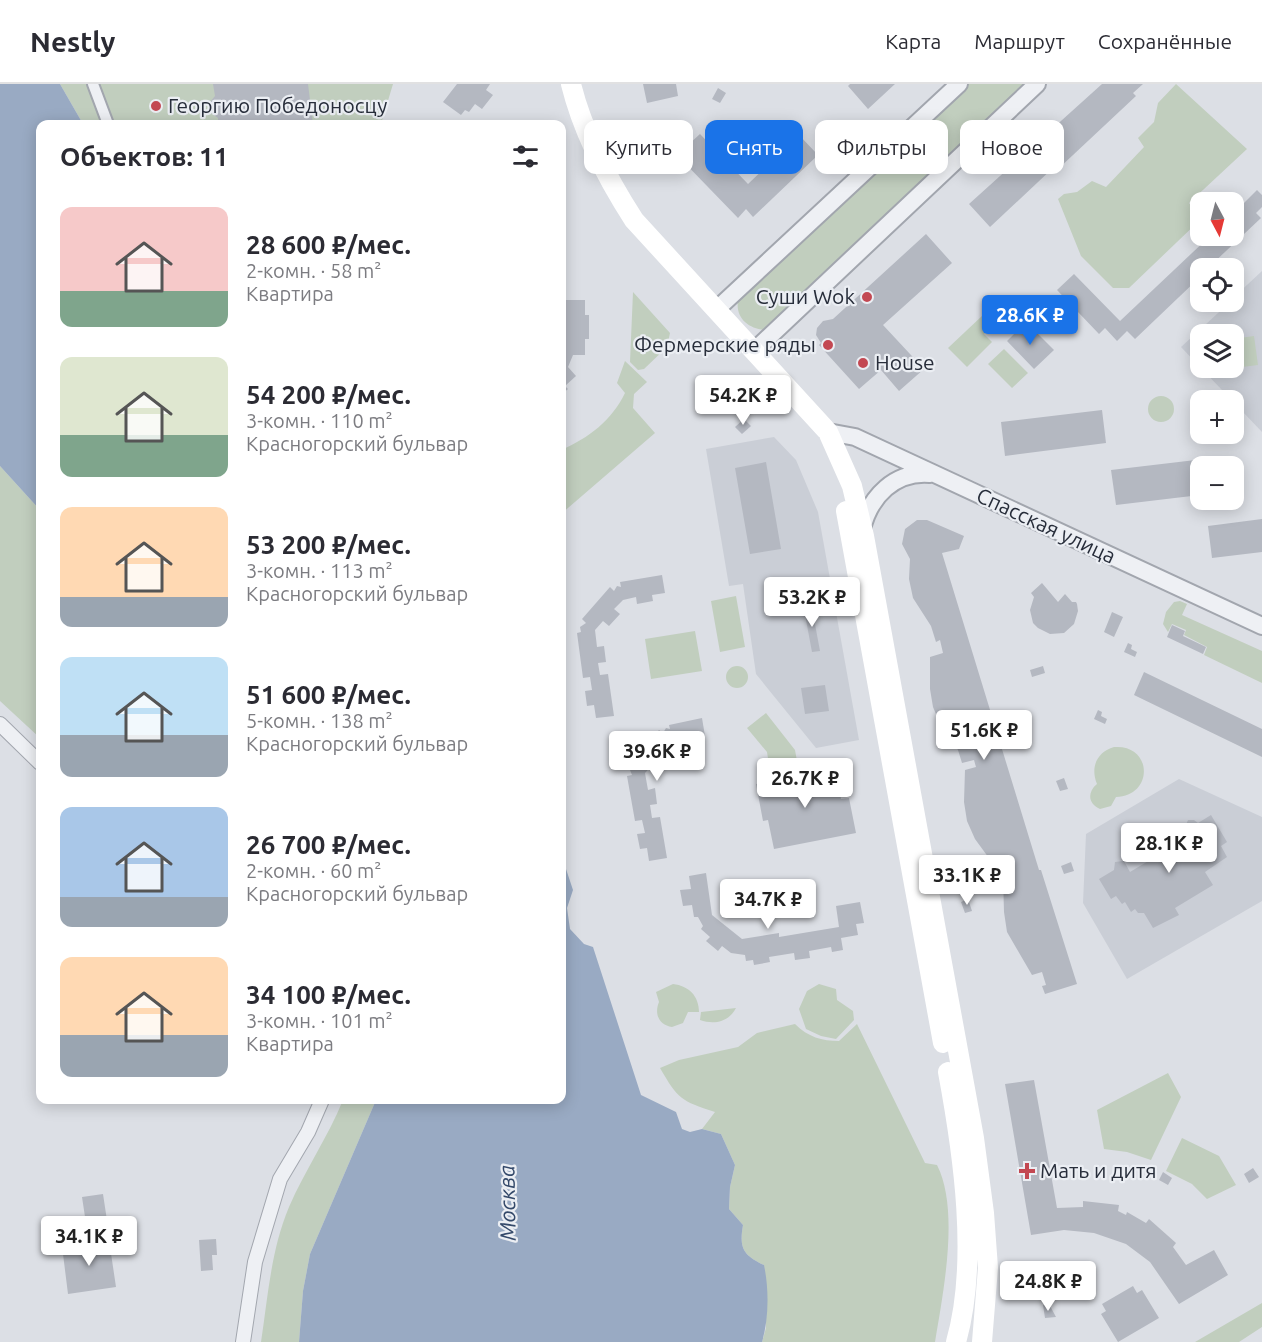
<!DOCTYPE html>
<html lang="ru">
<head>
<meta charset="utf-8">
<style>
	body { margin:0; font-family:Ubuntu,sans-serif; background:#f2f2f3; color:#2b2b33; height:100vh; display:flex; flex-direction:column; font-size:22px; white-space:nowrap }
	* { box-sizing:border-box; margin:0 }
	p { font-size:20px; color:#7c7c81 }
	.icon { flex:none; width:33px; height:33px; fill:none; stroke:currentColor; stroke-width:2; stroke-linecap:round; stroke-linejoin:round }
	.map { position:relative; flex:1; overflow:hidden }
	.drawer { position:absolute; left:36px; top:36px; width:530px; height:984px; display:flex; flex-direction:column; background:#fff; border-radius:12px; box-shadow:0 3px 15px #0003 }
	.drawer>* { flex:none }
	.banner { position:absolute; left:584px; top:36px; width:570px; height:54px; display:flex; gap:12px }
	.needle { width:39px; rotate:173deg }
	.controls { position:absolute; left:1190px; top:108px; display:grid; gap:12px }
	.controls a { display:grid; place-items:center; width:54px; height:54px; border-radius:12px; background:#fff; box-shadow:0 3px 15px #0003; font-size:30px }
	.price { position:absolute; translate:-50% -51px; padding:0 14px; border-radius:6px; background:#fff; color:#222; font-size:20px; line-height:39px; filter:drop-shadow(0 2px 3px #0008) }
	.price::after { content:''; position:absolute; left:50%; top:36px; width:18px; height:14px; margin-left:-9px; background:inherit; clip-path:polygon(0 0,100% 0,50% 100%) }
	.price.on { background:#1a73e8; color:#fff }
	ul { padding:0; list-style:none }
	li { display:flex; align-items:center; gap:18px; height:150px; padding:0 24px }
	li span { display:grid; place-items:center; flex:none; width:168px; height:120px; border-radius:12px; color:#555 }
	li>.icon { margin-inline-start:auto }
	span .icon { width:72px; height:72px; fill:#fffc; stroke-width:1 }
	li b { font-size:26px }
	h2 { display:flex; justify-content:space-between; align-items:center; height:72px; padding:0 24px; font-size:26px }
	.tag { padding:0 21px; border-radius:12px; background:#fff; box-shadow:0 3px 15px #0003; font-size:21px; line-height:54px }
	.tag.on { background:#1a73e8; color:#fff }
	header { display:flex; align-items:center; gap:36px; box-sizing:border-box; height:84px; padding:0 30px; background:#fff; border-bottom:2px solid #e1e1e2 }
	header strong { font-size:28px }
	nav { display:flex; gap:33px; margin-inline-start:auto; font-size:21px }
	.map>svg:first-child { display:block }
	.built { fill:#caced6 }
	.green { fill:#c1cebe }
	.water { fill:#99aac3 }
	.building { fill:#b4b8c1 }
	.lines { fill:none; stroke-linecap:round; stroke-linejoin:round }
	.pedestrian-casing { stroke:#a2a6ae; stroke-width:14 }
	.minor-casing { stroke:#a2a6ae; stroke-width:16 }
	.tertiary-casing { stroke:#a2a6ae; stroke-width:20 }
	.pedestrian { stroke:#eef0f4; stroke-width:10 }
	.minor { stroke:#eef0f4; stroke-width:14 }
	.tertiary { stroke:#eef0f4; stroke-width:16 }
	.secondary { stroke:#fff; stroke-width:20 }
	.poi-dot { fill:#c34852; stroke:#ebeef3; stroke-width:2 }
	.labels { text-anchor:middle; stroke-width:4.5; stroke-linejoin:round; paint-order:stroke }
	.poi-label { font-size:21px; fill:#272d3a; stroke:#ebeef3; text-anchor:start }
	.street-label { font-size:21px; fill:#272d3a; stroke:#ebeef3 }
	.water-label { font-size:22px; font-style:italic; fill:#34496a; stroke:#ebeef3 }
</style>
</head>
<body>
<header>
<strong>Nestly</strong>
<nav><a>Карта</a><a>Маршрут</a><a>Сохранённые</a></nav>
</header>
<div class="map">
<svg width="1262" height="1258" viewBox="0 0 1262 1258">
	<rect width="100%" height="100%" fill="#dcdfe5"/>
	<!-- built -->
	<path class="built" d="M1262,187V348L1201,284H1233V250H1200V283L1181,263L1230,218H1233V214Z
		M774,353L796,376L818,428L859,656L816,664L756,590L743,500L729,502L706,365Z
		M1179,695L1262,733V817L1127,895L1083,819L1086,750Z"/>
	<!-- green -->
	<path class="green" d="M60,0H393L381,40H83Z
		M968,0H1028L768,246C750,246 735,235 738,216Z
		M1176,0L1247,65L1189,119L1200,132V136L1129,204H1113L1081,172L1058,115L1064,110L1077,108L1092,97L1106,103L1144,63L1138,54L1154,38L1158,19Z
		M633,208L670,249L667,263L644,285L638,286L630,278Z
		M983,231L993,241L984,250L992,258L967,283L948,264Z
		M1254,252L1258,281L1211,287L1210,284H1233V255Z
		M1004,265L1028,289L1012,304L988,280Z
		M625,277L647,298L634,310L633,324L655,349L561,430V366C589,354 612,336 625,309L617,299Z
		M1148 325a13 13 0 1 1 26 0a13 13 0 1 1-26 0Z
		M0,382L40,426V654L0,617Z
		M736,512L745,563L720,568L711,517Z
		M1180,517L1187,520L1182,531L1262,567V599L1204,571L1207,563L1184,551L1186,546L1172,540L1168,548L1163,540L1166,528L1174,518Z
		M695,547L702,587L651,595L645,555Z
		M726 593a11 11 0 1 1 22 0a11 11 0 1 1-22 0Z
		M766,629L795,666L797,677L769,681L767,668L747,644Z
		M1114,663C1153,660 1154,712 1116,713L1111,722L1100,725C1088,720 1087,708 1097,700C1090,683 1097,668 1114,663Z
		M673,900C689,902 699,912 699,928H688L683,939L672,943C659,941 654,930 659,918L656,908Z
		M819,900L836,905L837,916L853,927L854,936L836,955L821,952L806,945L799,925L807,907Z
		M736,924C729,938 714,941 700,936L701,928Z
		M795,940C808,953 822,957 839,957L857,940L925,1079L937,1081C960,1126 943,1209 935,1258H762L766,1244L764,1181C743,1171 739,1164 743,1141L729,1125L730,1103L735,1081L721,1050L702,1045L715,1028C681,1017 678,1015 660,984L679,976L738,963L757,949Z
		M1168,989L1181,1013L1151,1076L1127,1068L1104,1065L1097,1026Z
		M343,1016H376L310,1170L303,1207L299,1258H261C268,1212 271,1166 289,1123C305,1086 328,1053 343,1016Z
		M1182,1054L1219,1072L1236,1101L1207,1115L1192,1100L1166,1087Z
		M1262,1219V1243L1239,1258H1195Z"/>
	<!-- water -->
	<path class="water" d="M0,0H60L83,40H40V426L0,382Z
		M561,770L573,806L567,824L570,845L584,860L593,863L641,1011L676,1028L682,1045L690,1048L702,1045L721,1050L735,1081L730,1103L729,1125L743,1141C739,1164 743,1171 764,1181C769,1205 769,1234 762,1258H299L303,1207L310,1170L376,1016H561Z"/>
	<!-- building -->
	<path class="building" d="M213,0H308L313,40H218V34L211,29L210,18L215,12Z
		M457,0H490L486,6L493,11L482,25L475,20L469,28L465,26L461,31L443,18Z
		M643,0H676L678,12L647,19Z
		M850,0H895L868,25L848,2Z
		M1102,0H1143L1133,9L1136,12L1057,86L1054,83L990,143L969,120Z
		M718,4L726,9L720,19L712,15Z
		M700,50L748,100L799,51L818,71L753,133L746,125L738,134L677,71Z
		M854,52L859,58L847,68L842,62Z
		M1257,106L1262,111V123L1256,129L1261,134L1208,184H1200V193L1135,255L1127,247L1117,257L1105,244L1099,250L1057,206L1074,190L1120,237L1210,152H1233V130Z
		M926,150L952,179L883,241L924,285L899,307L881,286L859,305L819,261L821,259L816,251L817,244L823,237L833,235Z
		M561,216H585V231H589V255H585V271H573L568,283L576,292L565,302L568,305L561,311Z
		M1026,238L1054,266L1034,285L1007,257Z
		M1102,326L1106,359L1005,372L1001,338Z
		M744,335L751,342L742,350L735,343Z
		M1204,375L1205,382H1200V411L1116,421L1111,386Z
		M766,378L781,465L750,470L735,384Z
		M1262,435V468L1212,474L1208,442Z
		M917,436H927L964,452L959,465L942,469L1039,786H1041L1077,900L1045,910L1042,902L1046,901L1042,888L1032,891L1007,848L1004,828L1003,792L998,794L994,781L975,755L967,737L964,718L965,686L976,683L974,676L962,679L958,666L941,642L933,623L930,605V573L943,569L940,556L936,558L931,542L913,514L909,495L910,475L902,460L905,445Z
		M662,491L665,509L652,511L653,517L637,520L636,513L623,516L614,525L620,530L609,542L603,537L595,546L597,563L604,562L606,578L598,579L600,591L608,590L614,632L596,634L594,621L587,622L585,607L592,606L590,593L583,594L577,549L581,548L580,543L586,539L582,535L610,503L614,507L617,502L621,503L620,498Z
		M1042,499L1058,518L1065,510L1072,518H1076L1077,520L1078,527L1074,540L1064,549L1050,550L1038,544L1033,539L1030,526L1034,513L1031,509Z
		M811,519L820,567L812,568L803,520Z
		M1112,528L1123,533L1114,553L1104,548Z
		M1172,541L1185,547L1183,552L1206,563L1203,570L1167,553Z
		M1128,559L1132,561L1131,565L1137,568L1135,573L1124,568Z
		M1043,582L1045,589L1032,593L1030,586Z
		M1144,588L1262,645V673L1134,611Z
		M825,601L829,627L805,630L801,604Z
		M1098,626L1102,628L1101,632L1107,635L1105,640L1094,635Z
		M702,634L705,652H701L703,658L687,662L686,655L673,658L664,668L670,672L659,684L654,679L645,689L648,706L655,704L657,720L650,721L652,734L660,733L667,774L649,777L647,764L640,765L637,750L645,749L642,736L635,737L627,692L632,691L630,686L636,682L632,678L659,646L663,649L666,644L670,645L669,641Z
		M836,685L841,715L849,714L856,749L774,765L768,736L763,737L756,700Z
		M1064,694L1068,705L1060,707L1056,697Z
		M1211,731L1227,758L1221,762L1227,773L1205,788L1213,801L1175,824L1179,831L1153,844L1144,829H1138L1135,825L1131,828L1125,818L1122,820L1116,812L1111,815L1099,795L1114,786L1115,778L1124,777L1130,788L1190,752L1185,743L1188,736H1194L1198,739Z
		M1071,778L1074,787L1064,790L1061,782Z
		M706,789L712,831L742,855L779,849V853L839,843L836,822L860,818L864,839L856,840L858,851L841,854L843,866L832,868L831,863L809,867L810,874L795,876L794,869L769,873L770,878L754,881L753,876L746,877L745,871L731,869L722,862L718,867L706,857L710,853L701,845L703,842L698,833H694L692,821L683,822L680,806L691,805L689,792Z
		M968,815L972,827L965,829L961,818Z
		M1034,996L1057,1124L1083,1123V1117L1119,1121L1118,1127L1126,1131L1127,1128L1146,1139L1149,1135L1176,1159L1173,1163L1186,1181L1214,1166L1228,1191L1179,1220L1150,1178L1126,1160L1094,1149L1064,1146L1031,1151L1005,1000Z
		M1253,1084L1259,1093L1249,1099L1244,1090Z
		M1163,1088L1172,1094L1168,1101L1159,1096Z
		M103,1110L108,1143L87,1146L82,1113Z
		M216,1155L217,1171H212L213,1186L201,1187L199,1156Z
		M109,1156L116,1203L68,1210L62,1162Z
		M1133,1202L1137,1209L1142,1206L1159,1234L1118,1258L1101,1230L1106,1227L1102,1220Z
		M1049,1220L1056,1233L1045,1234L1043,1221Z"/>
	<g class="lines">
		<!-- pedestrian casing -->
		<g class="pedestrian-casing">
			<path id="pedestrian" d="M93,0L108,40"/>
		</g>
		<!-- minor casing -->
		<g class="minor-casing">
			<path id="minor" d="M0,640L40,679
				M243,1258L255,1178L280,1095L308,1048L322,1016"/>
		</g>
		<!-- tertiary casing -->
		<g class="tertiary-casing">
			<path id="tertiary" d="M717,225L959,0
				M755,266L1037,0
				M828,348L855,353L1262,542
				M862,445C870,412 895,387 930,390"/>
		</g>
		<!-- pedestrian -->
		<use href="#pedestrian" class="pedestrian"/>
		<!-- minor -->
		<use href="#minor" class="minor"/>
		<!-- tertiary -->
		<use href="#tertiary" class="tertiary"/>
		<!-- secondary -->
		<path class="secondary" d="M571,0C583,49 607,94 634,136L828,348L852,402L864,452L974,1054L984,1129L988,1184L982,1258
			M846,427L943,959
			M948,988C963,1069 979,1178 956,1258"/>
	</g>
	<!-- markers -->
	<g class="poi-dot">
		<circle cx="156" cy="22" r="6"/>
		<circle cx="867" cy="213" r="6"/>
		<circle cx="828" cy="261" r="6"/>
		<circle cx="863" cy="279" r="6"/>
		<path d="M1024 1078h6v6h6v6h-6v6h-6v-6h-6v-6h6z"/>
	</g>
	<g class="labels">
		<!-- poi labels -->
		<g class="poi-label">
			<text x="168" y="29">Георгию Победоносцу</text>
			<text x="855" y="220" text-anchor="end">Суши Wok</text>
			<text x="816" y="268" text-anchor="end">Фермерские ряды</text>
			<text x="875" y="286">House</text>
			<text x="1040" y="1094">Мать и дитя</text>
		</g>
		<!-- street labels -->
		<g class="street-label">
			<text transform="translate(1046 442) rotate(25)" y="7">Спасская улица</text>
		</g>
		<!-- water labels -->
		<g class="water-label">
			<text transform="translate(507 1119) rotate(-91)" y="8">Москва</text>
		</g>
	</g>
</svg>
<div class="controls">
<a><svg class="needle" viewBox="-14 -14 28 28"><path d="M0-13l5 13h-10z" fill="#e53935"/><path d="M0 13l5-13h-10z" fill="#7c7c81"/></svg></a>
<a><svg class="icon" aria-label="locate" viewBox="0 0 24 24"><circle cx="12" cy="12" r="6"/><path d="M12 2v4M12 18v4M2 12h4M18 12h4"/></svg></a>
<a><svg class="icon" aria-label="layers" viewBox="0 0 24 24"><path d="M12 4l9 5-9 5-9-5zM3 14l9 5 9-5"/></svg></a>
<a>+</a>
<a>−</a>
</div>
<b class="price on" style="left:1030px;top:262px">28.6K ₽</b>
<b class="price" style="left:743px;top:342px">54.2K ₽</b>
<b class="price" style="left:812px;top:544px">53.2K ₽</b>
<b class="price" style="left:984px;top:677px">51.6K ₽</b>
<b class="price" style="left:657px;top:698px">39.6K ₽</b>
<b class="price" style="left:805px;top:725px">26.7K ₽</b>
<b class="price" style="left:1169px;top:790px">28.1K ₽</b>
<b class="price" style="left:967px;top:822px">33.1K ₽</b>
<b class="price" style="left:768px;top:846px">34.7K ₽</b>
<b class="price" style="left:89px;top:1183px">34.1K ₽</b>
<b class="price" style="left:1048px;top:1228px">24.8K ₽</b>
<div class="banner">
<a class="tag">Купить</a>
<a class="tag on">Снять</a>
<a class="tag">Фильтры</a>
<a class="tag">Новое</a>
</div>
<section class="drawer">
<h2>Объектов: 11<svg class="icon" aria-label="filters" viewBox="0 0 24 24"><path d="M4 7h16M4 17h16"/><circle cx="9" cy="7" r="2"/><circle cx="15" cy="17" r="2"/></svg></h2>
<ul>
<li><span style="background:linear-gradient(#f6c9c9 70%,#7fa58c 0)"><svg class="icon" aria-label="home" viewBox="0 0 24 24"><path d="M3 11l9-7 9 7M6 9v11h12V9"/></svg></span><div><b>28 600 ₽/мес.</b><p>2-комн. · 58 m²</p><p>Квартира</p></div></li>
<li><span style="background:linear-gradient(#dfe7d0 65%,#7fa58c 0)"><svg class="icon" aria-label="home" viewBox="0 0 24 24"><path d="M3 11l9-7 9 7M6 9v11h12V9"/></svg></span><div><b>54 200 ₽/мес.</b><p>3-комн. · 110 m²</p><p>Красногорский бульвар</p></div></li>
<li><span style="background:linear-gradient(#ffd9b3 75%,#9aa5b1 0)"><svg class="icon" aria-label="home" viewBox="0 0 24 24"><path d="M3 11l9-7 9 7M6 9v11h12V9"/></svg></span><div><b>53 200 ₽/мес.</b><p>3-комн. · 113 m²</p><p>Красногорский бульвар</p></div></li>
<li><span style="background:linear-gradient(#bfe0f5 65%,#9aa5b1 0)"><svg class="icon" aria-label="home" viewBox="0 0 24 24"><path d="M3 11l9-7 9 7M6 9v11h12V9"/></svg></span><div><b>51 600 ₽/мес.</b><p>5-комн. · 138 m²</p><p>Красногорский бульвар</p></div></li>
<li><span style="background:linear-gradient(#a9c7e8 75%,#9aa5b1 0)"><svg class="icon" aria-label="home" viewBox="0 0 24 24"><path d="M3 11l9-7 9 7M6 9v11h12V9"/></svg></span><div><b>26 700 ₽/мес.</b><p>2-комн. · 60 m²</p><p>Красногорский бульвар</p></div></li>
<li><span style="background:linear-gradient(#ffd9b3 65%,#9aa5b1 0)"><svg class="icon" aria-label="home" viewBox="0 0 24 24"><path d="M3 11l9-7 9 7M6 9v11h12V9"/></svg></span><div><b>34 100 ₽/мес.</b><p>3-комн. · 101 m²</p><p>Квартира</p></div></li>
</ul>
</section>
</div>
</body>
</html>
